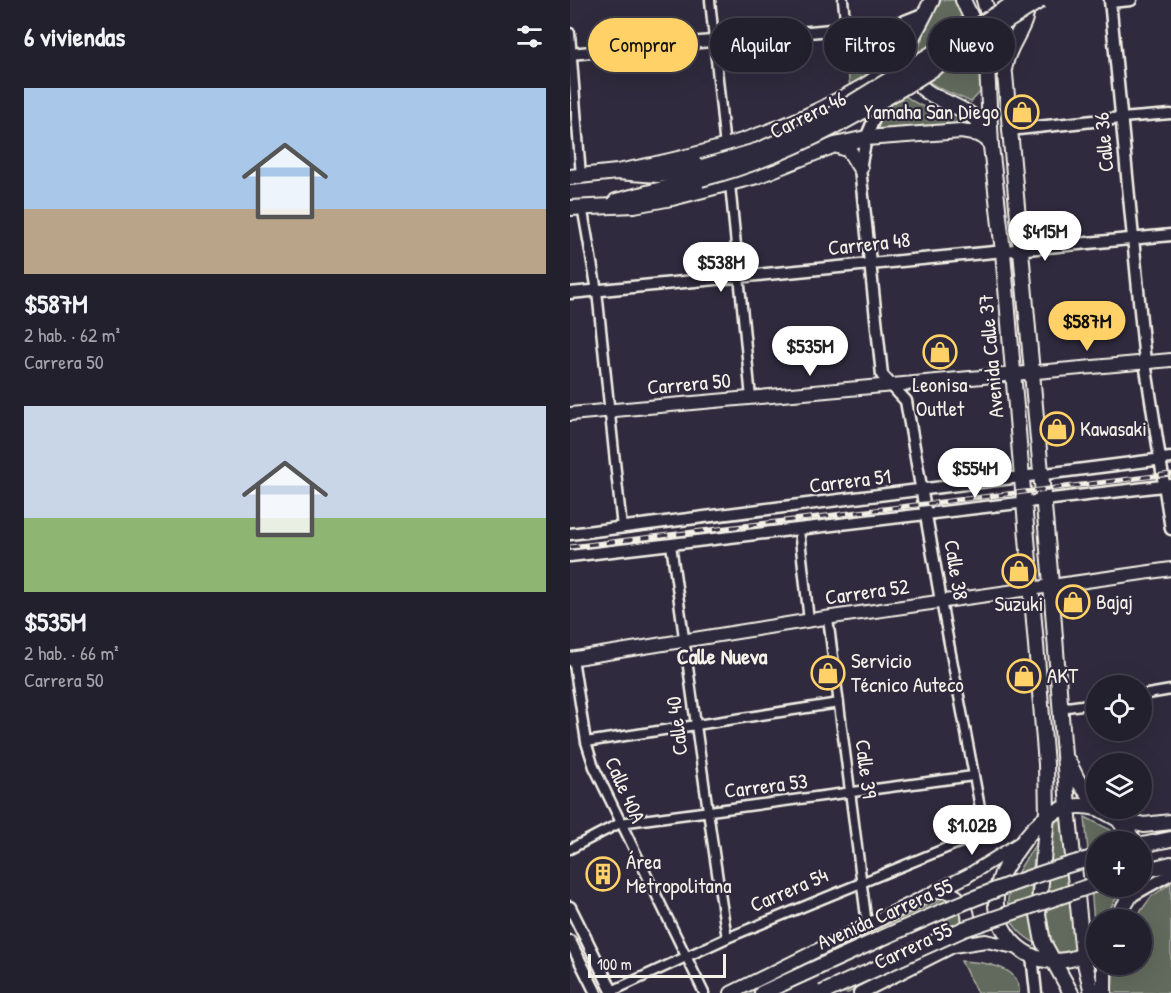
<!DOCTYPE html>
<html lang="es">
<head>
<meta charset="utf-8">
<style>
	body { margin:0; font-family:"Patrick Hand",sans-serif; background:#2f2d3a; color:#f1f3f6; height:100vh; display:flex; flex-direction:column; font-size:22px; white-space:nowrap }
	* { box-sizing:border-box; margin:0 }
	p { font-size:20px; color:#a3a3aa }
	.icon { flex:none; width:33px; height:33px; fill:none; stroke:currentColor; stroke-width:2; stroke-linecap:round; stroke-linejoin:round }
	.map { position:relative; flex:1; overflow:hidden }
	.details { display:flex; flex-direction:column; background:#23202e; width:570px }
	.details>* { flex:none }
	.guide { position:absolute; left:18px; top:18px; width:492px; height:54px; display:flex; gap:12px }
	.controls { position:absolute; left:516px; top:675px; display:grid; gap:12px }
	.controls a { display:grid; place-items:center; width:66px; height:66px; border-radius:50%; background:#23202e; box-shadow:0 6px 24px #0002,0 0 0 2px #403e4a; font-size:30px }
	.scale { position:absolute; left:18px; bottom:15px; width:138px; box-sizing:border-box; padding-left:6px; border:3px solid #f4f1e8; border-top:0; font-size:16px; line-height:21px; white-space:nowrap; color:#f4f1e8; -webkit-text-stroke:4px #2f2a3d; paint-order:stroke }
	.price { position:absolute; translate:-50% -51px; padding:0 14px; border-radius:21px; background:#fff; color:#222; font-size:20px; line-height:39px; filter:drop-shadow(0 2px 3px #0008) }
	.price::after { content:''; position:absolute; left:50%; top:36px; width:18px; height:14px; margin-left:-9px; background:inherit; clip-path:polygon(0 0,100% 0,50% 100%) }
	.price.current { background:#ffd166; color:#111 }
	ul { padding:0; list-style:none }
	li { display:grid; align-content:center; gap:12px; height:318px; padding:0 24px }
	li span { display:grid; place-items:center; height:186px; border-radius:0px; color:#555 }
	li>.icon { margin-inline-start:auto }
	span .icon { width:108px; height:108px; fill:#fffc; stroke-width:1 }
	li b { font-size:26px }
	h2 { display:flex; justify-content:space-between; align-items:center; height:72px; padding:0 24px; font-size:26px }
	.pill { padding:0 21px; border-radius:27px; background:#23202e; box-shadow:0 6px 24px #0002,0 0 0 2px #403e4a; font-size:21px; line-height:54px }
	.pill.current { background:#ffd166; color:#111 }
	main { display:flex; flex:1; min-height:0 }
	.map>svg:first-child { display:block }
	.green { fill:#626a5d; stroke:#abaea2; stroke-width:1.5 }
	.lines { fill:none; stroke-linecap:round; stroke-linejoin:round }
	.minor-casing { stroke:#f4f1e8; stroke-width:13 }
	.tertiary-casing { stroke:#f4f1e8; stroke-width:15 }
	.secondary-casing { stroke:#f4f1e8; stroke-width:16 }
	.primary-casing { stroke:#f4f1e8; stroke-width:18 }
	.minor { stroke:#2f2a3d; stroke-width:8 }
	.tertiary { stroke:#2f2a3d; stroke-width:10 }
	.secondary { stroke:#2f2a3d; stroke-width:12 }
	.primary { stroke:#2f2a3d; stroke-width:14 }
	.rail-casing { stroke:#f4f1e8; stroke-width:5 }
	.rail { stroke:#2f2a3d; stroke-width:3; stroke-dasharray:9; stroke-linecap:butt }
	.primary-bridge-casing { stroke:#f4f1e8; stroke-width:18; stroke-linecap:butt }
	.primary-bridge { stroke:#2f2a3d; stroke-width:14 }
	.labels { text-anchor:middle; stroke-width:4.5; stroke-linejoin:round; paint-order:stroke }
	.poi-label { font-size:21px; fill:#f4f1e8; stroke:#2f2a3d; text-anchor:start }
	.street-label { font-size:21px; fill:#f4f1e8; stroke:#2f2a3d }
	.neighbourhood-label { font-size:22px; font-weight:bold; fill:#f4f1e8; stroke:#2f2a3d }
</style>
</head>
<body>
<main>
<section class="details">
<h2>6 viviendas<svg class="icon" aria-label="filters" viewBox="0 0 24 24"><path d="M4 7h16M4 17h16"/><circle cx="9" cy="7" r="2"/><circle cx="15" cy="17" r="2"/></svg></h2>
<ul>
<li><span style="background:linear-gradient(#a9c7e8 65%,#b9a48a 0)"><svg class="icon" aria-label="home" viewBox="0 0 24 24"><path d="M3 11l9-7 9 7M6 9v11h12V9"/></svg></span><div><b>$587M</b><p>2 hab. · 62 m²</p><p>Carrera 50</p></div></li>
<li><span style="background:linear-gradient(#c9d6e8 60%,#8fb573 0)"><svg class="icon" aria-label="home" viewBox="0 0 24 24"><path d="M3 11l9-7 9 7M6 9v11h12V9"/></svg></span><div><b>$535M</b><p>2 hab. · 66 m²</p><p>Carrera 50</p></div></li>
</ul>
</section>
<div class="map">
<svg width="601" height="993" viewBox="0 0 601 993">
	<rect width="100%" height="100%" fill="#2f2a3d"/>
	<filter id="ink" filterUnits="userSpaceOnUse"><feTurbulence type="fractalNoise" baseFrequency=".0167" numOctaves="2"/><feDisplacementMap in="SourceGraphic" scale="12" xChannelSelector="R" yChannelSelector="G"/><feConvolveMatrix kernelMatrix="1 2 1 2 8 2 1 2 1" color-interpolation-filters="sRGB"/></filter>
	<g filter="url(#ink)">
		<!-- green -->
		<path class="green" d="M371,0H385L407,51L413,89L401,102C387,95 370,90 358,81C332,62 361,21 371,0Z
			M331,35C327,61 301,74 280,88L274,42Z
			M331,92C347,107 366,113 387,114L389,125L304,132L315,105Z
			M515,817L541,830L552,841L526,842V886L553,887L534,919L526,920L525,934Z
			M492,819L505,950L487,953C468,915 478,865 481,824Z
			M465,845L461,893L465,943C417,916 442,879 465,845Z
			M601,883V993H542L544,965L572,964V920L565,919L581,897Z
			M374,898L387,902C394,919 395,926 383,941L278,993H268L382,939L370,906L182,993H173Z
			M391,961C410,962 452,965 449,993H407Z"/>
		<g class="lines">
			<!-- minor casing -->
			<g class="minor-casing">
				<path id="minor" d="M140,0L155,148
					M273,0L276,29
					M0,33L11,176
					M551,118L601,114
					M160,184L181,398
					M12,206L27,291L52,528
					M229,530L239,621
					M101,545C120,676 136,807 157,938
					M258,618L297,925
					M3,658L16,742L24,767L134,993
					M572,695L601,690
					M490,708L526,703
					M16,742L269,703
					M0,849L50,823L403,776
					M42,991L157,938L408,835L412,818L371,601"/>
			</g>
			<!-- tertiary casing -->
			<g class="tertiary-casing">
				<path id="tertiary" d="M540,0L575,362L601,529
					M540,2L561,0
					M0,54L304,26L330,23L355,13
					M312,100L296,138L290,168L312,375L336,401L371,601
					M439,130L551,118
					M0,293L601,235
					M0,534L601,458
					M0,556L601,485
					M560,897L601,874
					M0,907L43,993
					M0,941L26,993
					M462,956L466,993"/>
			</g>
			<!-- secondary casing -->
			<g class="secondary-casing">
				<path id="secondary" d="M0,414L601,360
					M0,659L248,619L601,569
					M366,891C391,889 404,912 396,934
					M161,993L397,876L450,843
					M290,993L383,946L416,941L449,948"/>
			</g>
			<!-- primary casing -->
			<g class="primary-casing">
				<path id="primary" d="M393,0L413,43L417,65L421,146L433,252L476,764L477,816L468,915L473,942L501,993
					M414,0L435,74L480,572L498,807L513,955L522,993
					M435,66C438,42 461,25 456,0
					M340,72C356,107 405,100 419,138
					M265,145L279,150L290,168
					M47,172C126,157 202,137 272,98C289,89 307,80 321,65C339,47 350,23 362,0
					M0,177L47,172L88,175L132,167
					M46,201L131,179
					M0,208L64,205L102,198L187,176L265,145L296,138L391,131L409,134L418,140L421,146
					M498,761L508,781L526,804
					M526,808C490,799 466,821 447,850C440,860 432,870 429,882C418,914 438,949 470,959C490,964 511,959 526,946
					M528,808L548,819L565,842
					M548,819L574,825L601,822
					M572,845L601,839
					M572,871L601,864
					M546,920L566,886
					M192,993L231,975
					M534,993V964"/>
			</g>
			<!-- minor -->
			<use href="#minor" class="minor"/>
			<!-- tertiary -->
			<use href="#tertiary" class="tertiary"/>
			<!-- secondary -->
			<use href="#secondary" class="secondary"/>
			<!-- primary -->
			<use href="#primary" class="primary"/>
			<!-- rail casing -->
			<g class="rail-casing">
				<path id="rail" d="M0,547L601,474"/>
			</g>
			<!-- rail -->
			<use href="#rail" class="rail"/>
			<!-- primary-bridge casing -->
			<g class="primary-bridge-casing">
				<path id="primary-bridge" d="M132,167L189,150L244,126L449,0
					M131,179C257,148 362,67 471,0
					M231,975C328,931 424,884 526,857
					M252,993L394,929L526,884"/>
			</g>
			<!-- primary-bridge -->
			<use href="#primary-bridge" class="primary-bridge"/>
		</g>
	</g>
	<!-- icons -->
	<defs>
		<g id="shop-ring" transform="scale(1.725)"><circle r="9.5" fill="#2f2a3d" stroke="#ffd166" stroke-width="1.5"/><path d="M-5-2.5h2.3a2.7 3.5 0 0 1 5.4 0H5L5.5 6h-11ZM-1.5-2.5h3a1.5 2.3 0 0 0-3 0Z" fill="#ffd166"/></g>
		<g id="building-ring" transform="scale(1.725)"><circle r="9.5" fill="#2f2a3d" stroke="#ffd166" stroke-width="1.5"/><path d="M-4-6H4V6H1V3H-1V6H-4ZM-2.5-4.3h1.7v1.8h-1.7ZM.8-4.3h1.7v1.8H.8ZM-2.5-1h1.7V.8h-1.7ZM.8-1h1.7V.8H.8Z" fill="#ffd166"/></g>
	</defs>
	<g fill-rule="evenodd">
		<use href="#shop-ring" x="452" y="112"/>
		<use href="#shop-ring" x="370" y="352"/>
		<use href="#shop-ring" x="487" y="429"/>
		<use href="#shop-ring" x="449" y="571"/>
		<use href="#shop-ring" x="503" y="602"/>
		<use href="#shop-ring" x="258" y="673"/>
		<use href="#shop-ring" x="454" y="676"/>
		<use href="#building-ring" x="33" y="874"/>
	</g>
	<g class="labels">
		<!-- poi labels -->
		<g class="poi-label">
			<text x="429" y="119" text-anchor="end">Yamaha San Diego</text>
			<text x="370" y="392" text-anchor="middle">Leonisa<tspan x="370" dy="24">Outlet</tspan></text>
			<text x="510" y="436">Kawasaki</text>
			<text x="526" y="609">Bajaj</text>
			<text x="449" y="611" text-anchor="middle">Suzuki</text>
			<text x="281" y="668">Servicio<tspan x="281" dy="24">Técnico Auteco</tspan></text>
			<text x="477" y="683">AKT</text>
			<text x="56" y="869">Área<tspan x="56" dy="24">Metropolitana</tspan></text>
		</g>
		<!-- street labels -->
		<g class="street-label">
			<text transform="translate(238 115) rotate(-26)" y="7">Carrera 46</text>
			<text transform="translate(534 142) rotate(-95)" y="7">Calle 36</text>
			<text transform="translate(299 244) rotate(-6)" y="7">Carrera 48</text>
			<text transform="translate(421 356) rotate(-95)" y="7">Avenida Calle 37</text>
			<text transform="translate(119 384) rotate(-5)" y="7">Carrera 50</text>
			<text transform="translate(280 481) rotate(-7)" y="7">Carrera 51</text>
			<text transform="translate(386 570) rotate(81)" y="7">Calle 38</text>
			<text transform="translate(297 592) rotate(-8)" y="7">Carrera 52</text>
			<text transform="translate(107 726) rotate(-97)" y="7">Calle 40</text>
			<text transform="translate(296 769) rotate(83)" y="7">Calle 39</text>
			<text transform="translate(196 786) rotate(-7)" y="7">Carrera 53</text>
			<text transform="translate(55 790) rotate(66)" y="7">Calle 40A</text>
			<text transform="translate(219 890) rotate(-23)" y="7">Carrera 54</text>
			<text transform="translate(315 914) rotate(-24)" y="7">Avenida Carrera 55</text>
			<text transform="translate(343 946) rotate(-25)" y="7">Carrera 55</text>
		</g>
		<!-- neighbourhood labels -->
		<g class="neighbourhood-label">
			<text x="152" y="664">Calle Nueva</text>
		</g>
	</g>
</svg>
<div class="controls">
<a><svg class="icon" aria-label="locate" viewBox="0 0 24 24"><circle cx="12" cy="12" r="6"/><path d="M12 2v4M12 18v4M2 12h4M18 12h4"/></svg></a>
<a><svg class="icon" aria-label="layers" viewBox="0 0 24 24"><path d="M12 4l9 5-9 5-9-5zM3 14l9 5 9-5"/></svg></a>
<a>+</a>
<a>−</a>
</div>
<div class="scale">100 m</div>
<b class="price" style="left:475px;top:262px">$415M</b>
<b class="price" style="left:151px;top:293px">$538M</b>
<b class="price current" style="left:517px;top:352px">$587M</b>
<b class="price" style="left:240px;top:377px">$535M</b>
<b class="price" style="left:405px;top:499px">$554M</b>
<b class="price" style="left:402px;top:856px">$1.02B</b>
<div class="guide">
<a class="pill current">Comprar</a>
<a class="pill">Alquilar</a>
<a class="pill">Filtros</a>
<a class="pill">Nuevo</a>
</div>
</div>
</main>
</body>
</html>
